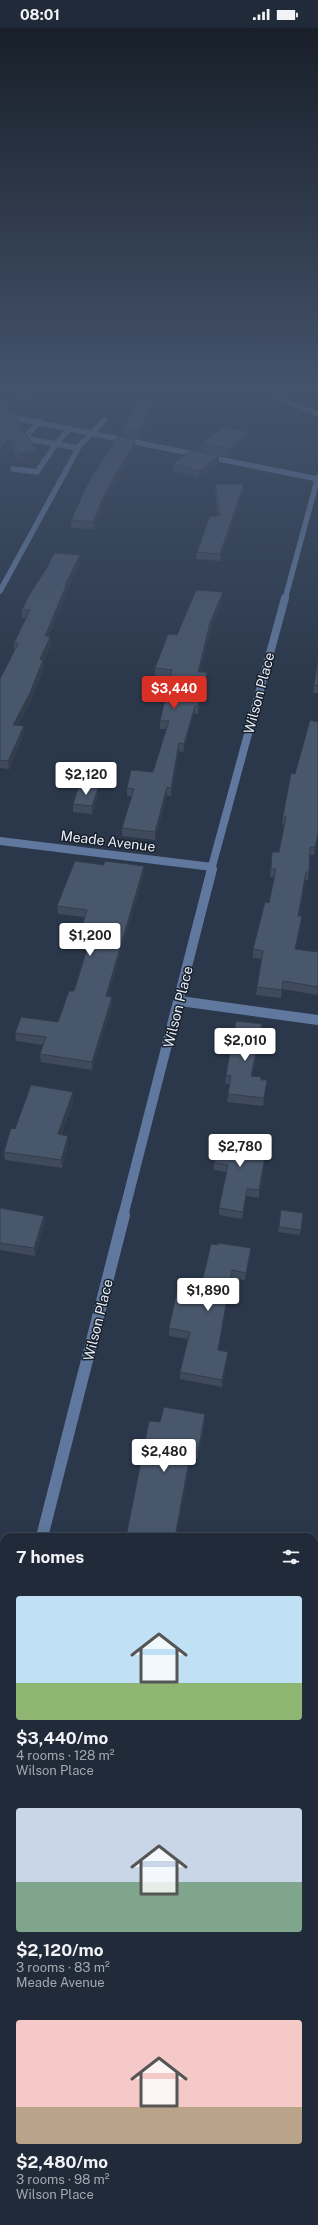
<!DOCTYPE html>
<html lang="en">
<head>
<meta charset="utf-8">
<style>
	body { margin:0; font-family:"Public Sans",sans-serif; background:#283240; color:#f1f3f6; height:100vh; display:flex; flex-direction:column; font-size:15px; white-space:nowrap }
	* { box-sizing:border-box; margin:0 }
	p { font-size:13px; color:#a2a7ae }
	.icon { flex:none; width:22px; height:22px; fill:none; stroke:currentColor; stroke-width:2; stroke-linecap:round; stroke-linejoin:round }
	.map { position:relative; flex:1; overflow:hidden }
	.drawer { position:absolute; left:0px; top:1505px; width:318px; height:692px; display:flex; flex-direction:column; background:#202a38; border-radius:12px 12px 0 0; box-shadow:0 4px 16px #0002,0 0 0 1px #3d4653 }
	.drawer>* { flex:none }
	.price { position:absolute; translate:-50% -34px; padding:0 9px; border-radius:4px; background:#fff; color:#222; font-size:13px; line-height:26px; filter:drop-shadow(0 1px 2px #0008) }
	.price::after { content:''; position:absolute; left:50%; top:24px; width:12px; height:9px; margin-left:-6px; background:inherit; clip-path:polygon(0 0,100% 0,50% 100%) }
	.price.current { background:#d93025; color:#fff }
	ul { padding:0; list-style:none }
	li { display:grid; align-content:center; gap:8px; height:212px; padding:0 16px }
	li span { display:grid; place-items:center; height:124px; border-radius:4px; color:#555 }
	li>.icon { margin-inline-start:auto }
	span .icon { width:72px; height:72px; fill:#fffc; stroke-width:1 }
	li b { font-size:17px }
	h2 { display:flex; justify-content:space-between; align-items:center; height:48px; padding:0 16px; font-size:17px }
	.status { display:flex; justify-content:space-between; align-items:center; height:28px; padding:0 20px; background:#202a38; direction:ltr }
	.status svg { height:11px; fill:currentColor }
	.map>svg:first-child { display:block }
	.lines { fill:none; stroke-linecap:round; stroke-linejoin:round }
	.minor-far4 { stroke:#60789d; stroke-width:5.5 }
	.minor-far3 { stroke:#60789d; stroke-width:8 }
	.minor-far2 { stroke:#60789d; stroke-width:10 }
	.minor-far1 { stroke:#60789d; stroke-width:12 }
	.minor { stroke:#60789d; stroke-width:16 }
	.wall { fill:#3f4b5d }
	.shaded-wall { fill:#333d4c }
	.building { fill:#49576c; stroke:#333d4c }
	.labels { text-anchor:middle; stroke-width:3; stroke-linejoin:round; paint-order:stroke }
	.street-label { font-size:14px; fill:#e6effb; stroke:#191f28 }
</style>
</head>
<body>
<div class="status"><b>08:01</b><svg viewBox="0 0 49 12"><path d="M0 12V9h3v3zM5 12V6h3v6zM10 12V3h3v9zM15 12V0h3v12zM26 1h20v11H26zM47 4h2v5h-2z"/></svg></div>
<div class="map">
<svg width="318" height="2197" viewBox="0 0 318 2197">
	<rect width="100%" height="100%" fill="#2b384b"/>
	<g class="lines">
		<!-- minor-far4 -->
		<path class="minor-far4" d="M269,358L291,375L318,386
			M0,387L318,451
			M40,394L24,410L56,416L70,400
			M13,441L37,444L56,416L78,420
			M0,563L80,417L105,392
			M285,571L318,449"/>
		<!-- minor-far3 -->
		<path class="minor-far3" d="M0,813L212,839
			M211,842L285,570"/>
		<!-- minor-far2 -->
		<path class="minor-far2" d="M180,973L318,992
			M123,1188L212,841"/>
		<!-- minor-far1 -->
		<path class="minor-far1" d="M42,1509L124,1187"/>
		<!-- minor -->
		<path class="minor" d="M0,1672L4,1658"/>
	</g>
	<!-- wall -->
	<path class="wall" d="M5,358H93L31,378L6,365Z
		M0,372L10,376V384L21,397L22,404L37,432L19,435L11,419L0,432Z
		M152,372V380L139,411L123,407V400Z
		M251,405L250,412L228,429L201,423V416Z
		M135,421L106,470L93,501L71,500V492Z
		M219,435L198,450L173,443V436Z
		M215,456H244L243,463L220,533L196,531L197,524L218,488L215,464Z
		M80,535L67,562V566L48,609H50L51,617L43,634L44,640L31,673L18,697L24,698V706L9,741L0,740V651L14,623V615L26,590H22V582Z
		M223,564V572L210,603L200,644L206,652L203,671L198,686L194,685L183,724L179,723L171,768L167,767L155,812L122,808V800L132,768H127V760L153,744L166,701H160V693L170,650L155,648V640L177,607Z
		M318,613V621H317Z
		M318,631V665H313Z
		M291,745L318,809L314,827H310L308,852H305L299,888L301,896L296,921L318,924V967L282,961L281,970L256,967L257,959L262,931L253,930V921L269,875L275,849H270L272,824H279L285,797H282L283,788Z
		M98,768L92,786L73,784V776Z
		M144,846L108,968L112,969V977L92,1042L41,1034L40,1026L44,1017L16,1013L15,1005L58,994L74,963L89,916L79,915V907L85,889L58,886L57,878Z
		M262,996L261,1005L252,1048L261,1052H267L263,1078L227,1074L228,1066L230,1056H225L226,1047Z
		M74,1072L61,1107L68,1116L62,1140L5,1132L4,1124L15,1101Z
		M267,1119L259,1170L246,1168L242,1191L219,1187V1180L227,1144L214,1142V1135Z
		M0,1180L44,1188L45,1195L35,1228L0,1222Z
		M281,1182L303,1185L300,1207L278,1204Z
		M218,1217L251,1220L250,1228L245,1252L231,1250L218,1322L228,1324L227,1331L222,1359L180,1351V1344L188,1311L169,1308V1300L199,1267Z
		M205,1393L198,1430L191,1429L176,1509H126L160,1394Z"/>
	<!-- shaded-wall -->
	<path class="shaded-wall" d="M60,358H93L31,378V367Z
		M152,372V380L139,411V403Z
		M21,397L22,406L19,402Z
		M251,405L250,412L228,429V421Z
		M10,410L11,419L0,432V421Z
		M135,414V421L106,470L93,501V494L106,463Z
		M36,423L37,432L19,435L18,425Z
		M219,428V435L198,450L199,443Z
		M244,456L243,463L220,533V526Z
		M80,527V535L67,562V566L45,616V608L65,557Z
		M223,564V572L210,603L198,652V644L210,595Z
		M50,609L51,617L43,634L44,640L31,673L14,705L13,697L40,631Z
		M207,644L206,652L203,671L198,686V678Z
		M195,678L194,685L183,724L184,716Z
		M24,698V706L9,741L8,733Z
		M179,715V723L171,768V760Z
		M167,759V767L155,812V804Z
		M98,760V768L92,786V778Z
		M318,806V809L314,827L315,819Z
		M144,838V846L106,976V968Z
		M306,844L305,852L297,896L298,888Z
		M302,888L301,896L294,929L295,921Z
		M112,969V977L92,1042V1034Z
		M262,996L261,1005L251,1056V1048Z
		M73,1064L74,1072L59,1114L58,1106Z
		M68,1108V1116L62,1140L61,1132Z
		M268,1112L267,1119L259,1170V1162Z
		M44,1188L45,1195L35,1228L34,1220Z
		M251,1220L250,1228L245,1252L246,1245Z
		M232,1242L231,1250L217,1329L218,1322Z
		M228,1324L227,1331L222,1359V1352Z
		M205,1386V1393L198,1430V1423Z
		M191,1422V1429L176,1509H175Z"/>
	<!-- building -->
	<path class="building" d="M12,358H60L31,367Z
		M143,368L152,372L139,403L123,400Z
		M6,369L10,376L0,374V372Z
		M0,381L15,385L21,397L19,402L26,406L36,423L18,425L10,410L0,421V397H3L0,391Z
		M224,399L251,405L228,421L201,416Z
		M118,408L135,411V414L106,463L93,494L71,492L90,451Z
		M191,422L219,428L199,443L173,436Z
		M215,456H244L220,526L197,524L210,488H220Z
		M54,525L80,527L65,557L66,558L45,608L50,609L40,631L43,632L30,665L13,697L24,698L8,733L0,732V651L18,616L14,615L30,582H22L28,569L48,538Z
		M196,562L223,564L210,595L198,644H207L203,663L198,678H195L184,716L179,715L171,760L167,759L155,804L122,800L134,761L127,760L131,742L153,744L169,693H160L172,642L155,640L168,606L177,607Z
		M318,631V658L314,657Z
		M310,692L318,694V806L315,819H310L309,844H306L298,888H302L295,921L318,924V959L283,953L282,962L257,959L263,923L253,921L265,874L269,875L276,841H271L272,824H279L286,789L283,788L291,745L295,746Z
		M79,758L98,760L92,778L73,776Z
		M75,833L104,837L105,833L144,838L106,968L112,969L92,1034L40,1026L46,1009L15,1005L21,989L58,994L69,963H74L91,909L79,907L87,882L57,878Z
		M236,993L262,996L251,1048L261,1049V1052H267L264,1070L228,1066L231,1048L226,1047Z
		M31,1057L73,1064L58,1106L68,1108L61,1132L4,1124L11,1100L15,1101Z
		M220,1105L268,1112L259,1162L247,1161L243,1184L219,1180L228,1137L214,1135Z
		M0,1180L44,1188L34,1220L0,1215Z
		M281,1182L303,1185L301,1202L279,1199Z
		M218,1215L251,1220L246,1245L232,1242L218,1322L228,1324L222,1352L180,1344L190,1304L169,1300L177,1263L199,1267L211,1216L218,1217Z
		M164,1379L205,1386L198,1423L191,1422L175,1509H178H126L149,1393L160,1394Z
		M4,2091V2104L2,2103Z
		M4,2156V2193H136V2197H0V2176Z"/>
	<!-- sky -->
	<linearGradient id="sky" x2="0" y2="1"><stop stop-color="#181f29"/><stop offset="0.54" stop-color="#44536c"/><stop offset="1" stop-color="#44536c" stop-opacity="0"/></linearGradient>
	<rect width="318" height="666" fill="url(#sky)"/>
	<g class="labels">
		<!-- street labels -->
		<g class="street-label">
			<text transform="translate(259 665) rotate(-75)" y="5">Wilson Place</text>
			<text transform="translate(108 813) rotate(7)" y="5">Meade Avenue</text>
			<text transform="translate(178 979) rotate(-76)" y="5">Wilson Place</text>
			<text transform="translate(98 1292) rotate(-76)" y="5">Wilson Place</text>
		</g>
	</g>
</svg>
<b class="price current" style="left:174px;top:682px">$3,440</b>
<b class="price" style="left:86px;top:768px">$2,120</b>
<b class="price" style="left:90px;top:929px">$1,200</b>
<b class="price" style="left:245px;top:1034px">$2,010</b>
<b class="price" style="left:240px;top:1140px">$2,780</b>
<b class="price" style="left:208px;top:1284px">$1,890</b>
<b class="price" style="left:164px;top:1445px">$2,480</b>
<section class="drawer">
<h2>7 homes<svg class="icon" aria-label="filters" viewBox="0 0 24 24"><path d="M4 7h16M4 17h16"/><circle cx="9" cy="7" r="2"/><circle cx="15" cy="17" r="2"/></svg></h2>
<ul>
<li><span style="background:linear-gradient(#bfe0f5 70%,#8fb573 0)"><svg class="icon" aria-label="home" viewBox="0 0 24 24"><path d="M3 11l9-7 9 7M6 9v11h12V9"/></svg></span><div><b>$3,440/mo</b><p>4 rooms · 128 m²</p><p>Wilson Place</p></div></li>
<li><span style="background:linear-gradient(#c9d6e8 60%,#7fa58c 0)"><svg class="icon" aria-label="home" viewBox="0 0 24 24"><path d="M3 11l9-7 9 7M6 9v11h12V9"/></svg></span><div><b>$2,120/mo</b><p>3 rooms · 83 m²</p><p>Meade Avenue</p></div></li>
<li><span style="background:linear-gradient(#f6c9c9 70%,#b9a48a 0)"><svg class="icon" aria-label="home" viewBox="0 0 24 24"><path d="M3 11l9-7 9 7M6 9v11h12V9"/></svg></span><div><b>$2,480/mo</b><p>3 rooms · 98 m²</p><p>Wilson Place</p></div></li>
</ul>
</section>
</div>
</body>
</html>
